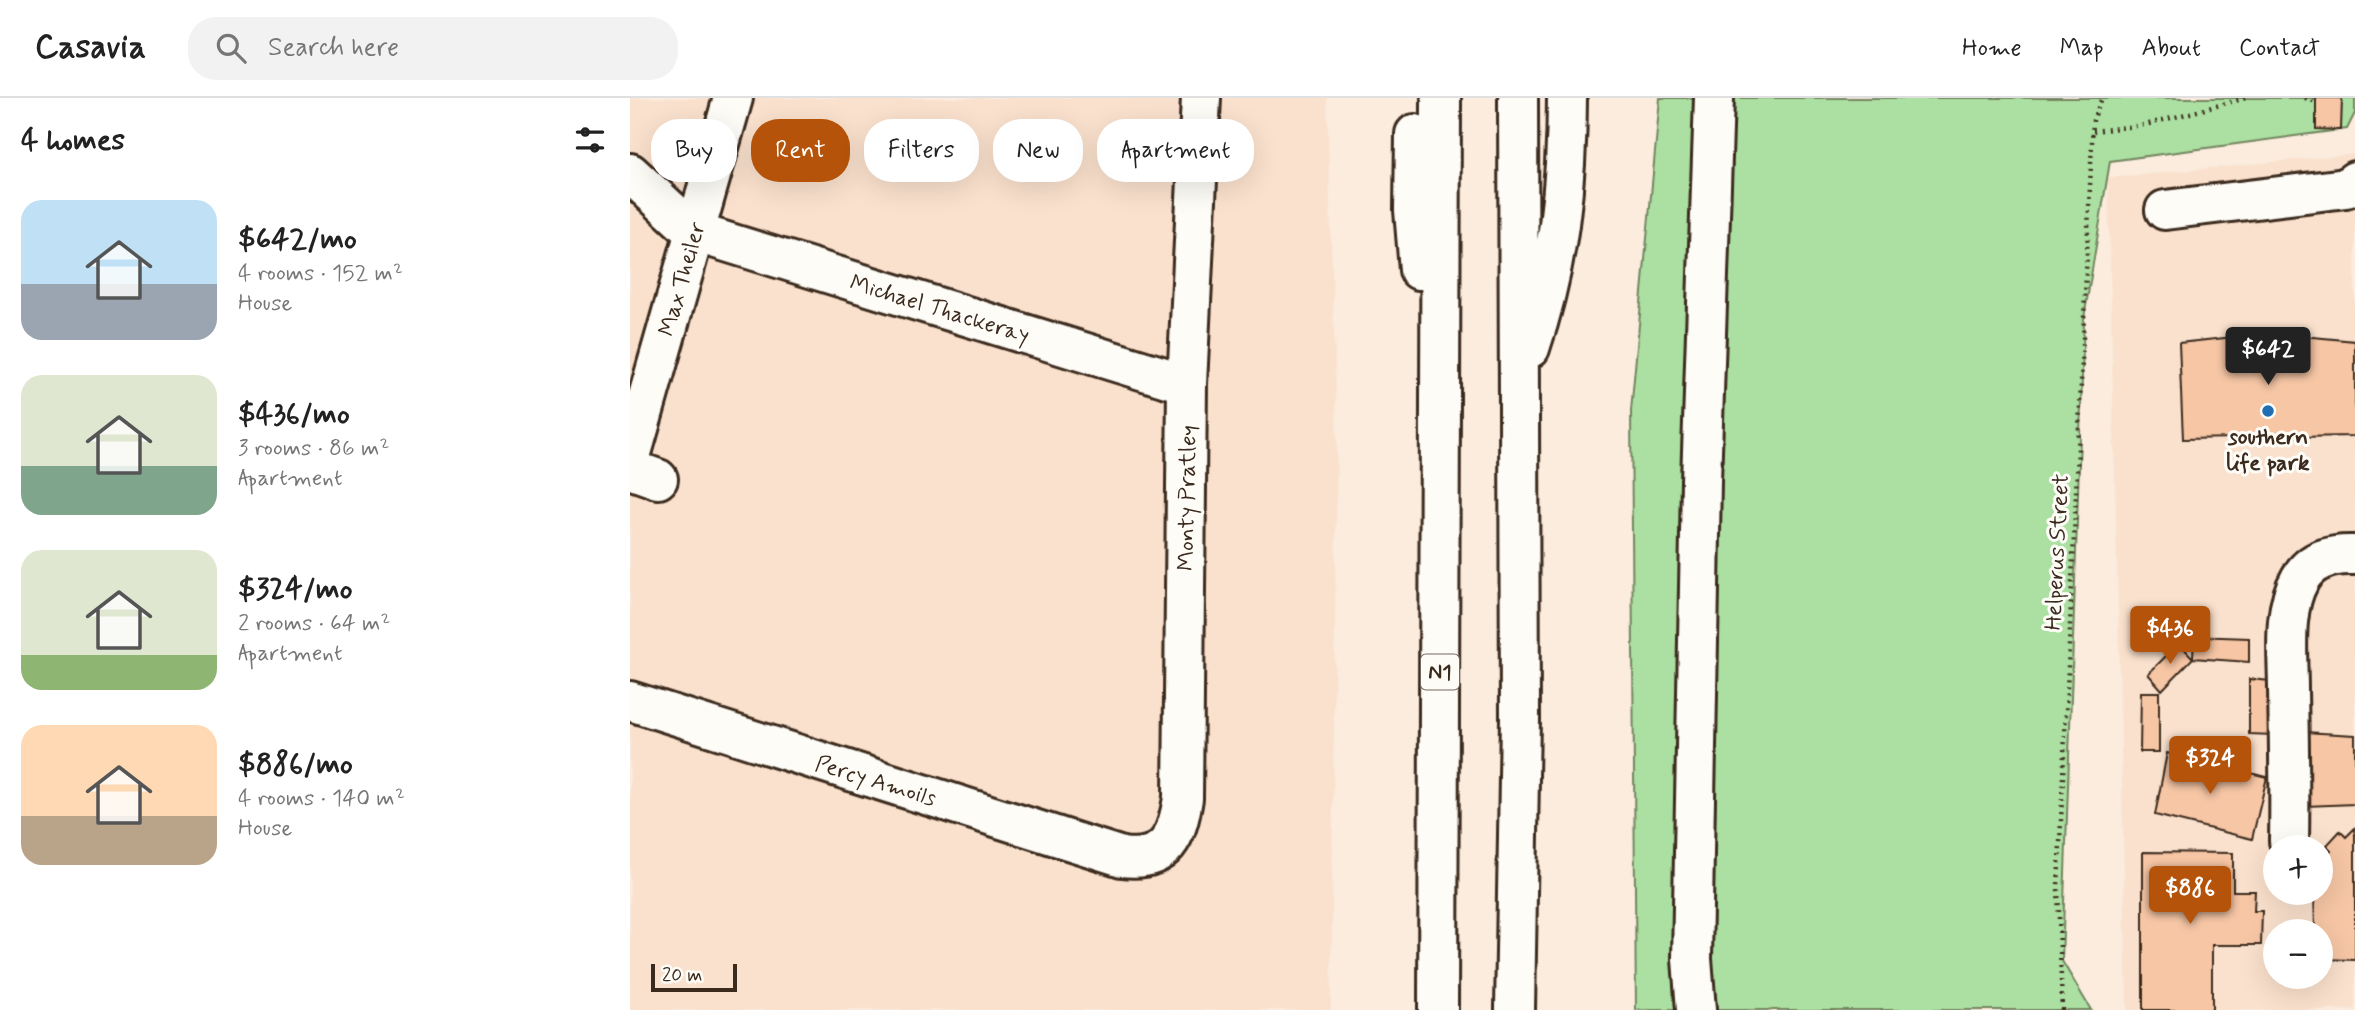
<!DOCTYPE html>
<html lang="en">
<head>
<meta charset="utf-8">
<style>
	body { margin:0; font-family:Mynerve,sans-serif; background:#f2f2f2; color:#222; height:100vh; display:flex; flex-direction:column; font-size:26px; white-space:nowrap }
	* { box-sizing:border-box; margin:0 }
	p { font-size:23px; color:#767676 }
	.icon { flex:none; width:38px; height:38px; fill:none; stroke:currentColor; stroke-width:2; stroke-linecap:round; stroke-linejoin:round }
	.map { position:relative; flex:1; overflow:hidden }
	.drawer { display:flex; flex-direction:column; background:#fff; width:630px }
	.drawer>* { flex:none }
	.guide { position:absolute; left:21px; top:21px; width:665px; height:63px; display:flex; gap:14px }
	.tools { position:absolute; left:1633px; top:737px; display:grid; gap:14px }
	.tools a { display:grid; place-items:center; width:70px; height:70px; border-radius:50%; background:#fff; box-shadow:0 7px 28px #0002; font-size:35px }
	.scale { position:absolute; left:21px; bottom:18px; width:86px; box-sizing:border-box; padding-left:7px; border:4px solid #3b2a1e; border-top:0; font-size:19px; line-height:24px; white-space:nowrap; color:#3b2a1e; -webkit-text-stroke:5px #fdfcf7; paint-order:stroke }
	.price { position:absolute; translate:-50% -60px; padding:0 16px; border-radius:7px; background:#b45309; color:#fff; font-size:23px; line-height:46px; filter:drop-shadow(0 2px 4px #0008) }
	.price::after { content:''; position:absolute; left:50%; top:42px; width:21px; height:16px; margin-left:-10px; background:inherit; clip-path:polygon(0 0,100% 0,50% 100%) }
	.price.current { background:#222; color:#fff }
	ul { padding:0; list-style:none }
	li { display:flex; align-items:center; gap:21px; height:175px; padding:0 21px }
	li span { display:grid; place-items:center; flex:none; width:196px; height:140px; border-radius:21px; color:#555 }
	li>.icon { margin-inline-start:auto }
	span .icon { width:84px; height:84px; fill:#fffc; stroke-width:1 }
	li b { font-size:30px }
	h2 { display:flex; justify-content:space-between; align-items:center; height:84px; padding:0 21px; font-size:30px }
	.pill { padding:0 24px; border-radius:28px; background:#fff; box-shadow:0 7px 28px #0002; font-size:24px; line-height:63px }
	.pill.current { background:#b45309; color:#fff }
	header { display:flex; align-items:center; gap:42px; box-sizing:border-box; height:98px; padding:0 35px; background:#fff; border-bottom:2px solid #e0e0e0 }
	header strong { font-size:33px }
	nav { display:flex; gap:38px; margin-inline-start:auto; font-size:24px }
	.search { width:490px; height:63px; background:#f2f2f2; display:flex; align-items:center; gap:18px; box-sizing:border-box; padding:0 24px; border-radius:28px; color:#767676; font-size:26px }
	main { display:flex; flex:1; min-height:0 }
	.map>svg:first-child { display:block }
	.built { fill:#fae1cd; fill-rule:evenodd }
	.green { fill:#abe0a2; stroke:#738560; stroke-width:2 }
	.building { fill:#f6c6a5; stroke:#3b2a1e; stroke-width:2 }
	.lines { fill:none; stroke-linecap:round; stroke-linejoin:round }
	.minor-casing { stroke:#3b2a1e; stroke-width:44 }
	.highway-casing { stroke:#3b2a1e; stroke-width:44 }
	.path { stroke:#3b2a1e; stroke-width:4.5; stroke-dasharray:2 5; stroke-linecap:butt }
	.minor { stroke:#fdfcf7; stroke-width:38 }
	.highway { stroke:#fdfcf7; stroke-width:38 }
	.poi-dot { fill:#1f6fb2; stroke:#fdfcf7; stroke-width:2.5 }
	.labels { text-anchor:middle; stroke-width:6; stroke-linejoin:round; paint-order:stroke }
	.shield { fill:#fdfcf7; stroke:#75695f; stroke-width:2 }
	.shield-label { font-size:21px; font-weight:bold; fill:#3b2a1e }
	.street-label { font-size:23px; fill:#3b2a1e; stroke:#fdfcf7 }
	.poi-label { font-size:23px; font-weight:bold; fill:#3b2a1e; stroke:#fdfcf7 }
</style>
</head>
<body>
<header>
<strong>Casavia</strong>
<div class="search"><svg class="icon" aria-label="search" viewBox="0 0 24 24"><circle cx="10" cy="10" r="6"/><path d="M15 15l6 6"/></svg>Search here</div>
<nav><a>Home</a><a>Map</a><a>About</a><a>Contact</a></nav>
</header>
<main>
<section class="drawer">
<h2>4 homes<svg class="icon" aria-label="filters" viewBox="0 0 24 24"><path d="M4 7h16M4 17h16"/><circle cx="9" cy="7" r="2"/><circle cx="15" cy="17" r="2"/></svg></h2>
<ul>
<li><span style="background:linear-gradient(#bfe0f5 60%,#9aa5b1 0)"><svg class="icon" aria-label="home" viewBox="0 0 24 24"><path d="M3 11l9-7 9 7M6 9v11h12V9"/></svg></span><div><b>$642/mo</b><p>4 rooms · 152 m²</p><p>House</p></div></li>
<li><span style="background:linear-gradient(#dfe7d0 65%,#7fa58c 0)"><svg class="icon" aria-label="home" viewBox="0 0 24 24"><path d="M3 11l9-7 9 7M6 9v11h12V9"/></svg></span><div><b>$436/mo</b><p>3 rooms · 86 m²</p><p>Apartment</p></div></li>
<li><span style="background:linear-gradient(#dfe7d0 75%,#8fb573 0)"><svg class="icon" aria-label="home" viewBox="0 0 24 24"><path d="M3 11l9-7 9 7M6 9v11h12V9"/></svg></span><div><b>$324/mo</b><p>2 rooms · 64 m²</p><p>Apartment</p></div></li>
<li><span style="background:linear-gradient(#ffd9b3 65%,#b9a48a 0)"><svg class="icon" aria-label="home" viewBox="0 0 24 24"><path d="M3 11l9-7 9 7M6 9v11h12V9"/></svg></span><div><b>$886/mo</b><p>4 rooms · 140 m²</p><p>House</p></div></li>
</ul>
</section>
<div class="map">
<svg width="1725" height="912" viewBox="0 0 1725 912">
	<rect width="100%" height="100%" fill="#fbecde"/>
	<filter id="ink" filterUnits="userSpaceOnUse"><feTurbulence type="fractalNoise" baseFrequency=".0143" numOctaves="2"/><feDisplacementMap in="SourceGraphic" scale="14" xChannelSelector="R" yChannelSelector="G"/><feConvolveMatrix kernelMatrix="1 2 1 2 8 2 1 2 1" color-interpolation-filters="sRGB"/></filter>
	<g filter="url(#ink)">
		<!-- built -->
		<path class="built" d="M0,0H697L707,336L701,912H0Z
			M1725,56V912H1497L1478,80ZM1645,749H1690V794H1645ZM1645,833H1690V878H1645Z"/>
		<!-- green -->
		<path class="green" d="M1030,0H1725V15L1717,31L1480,63L1454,220L1432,863L1461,912H1006L1001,313Z"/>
		<!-- building -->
		<path class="building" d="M1686,0H1712L1711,32L1686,31Z
			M1641,235L1725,243V338L1553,341L1549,245Z
			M1564,538L1619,540V564L1563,560Z
			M1549,545L1563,560L1532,592L1518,576Z
			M1619,581L1641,583L1643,637L1619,636Z
			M1511,594H1529V654H1510Z
			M1674,634L1725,637V706L1675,708Z
			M1537,655L1637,679L1622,741L1525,717Z
			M1725,730V862L1690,861V833H1685L1684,794H1690V764L1701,753L1697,747L1710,733L1716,739Z
			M1513,754L1603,755V793H1625L1624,813H1632L1631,847H1582V912H1513Z"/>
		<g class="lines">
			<!-- minor casing -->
			<g class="minor-casing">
				<path id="minor" d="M0,75L64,134L557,286
					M1535,112L1716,90L1725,83
					M0,362L103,0
					M0,371L28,381
					M0,603L492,759C537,765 547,738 553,700L557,286L571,0
					M1659,743C1660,693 1659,643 1658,592C1658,558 1652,512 1670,481C1681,461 1703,456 1725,457
					M1066,912L1062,861L1071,383L1084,0"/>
			</g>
			<!-- highway casing -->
			<g class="highway-casing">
				<path id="highway" d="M785,36L784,112L789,172
					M900,250C928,168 937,86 937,0
					M808,912L811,0
					M885,912L890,621L888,0"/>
			</g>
			<!-- path -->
			<path class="path" d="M1675,0L1686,4
				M1463,33L1515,27L1616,0
				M1432,912L1428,789L1463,22L1472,0"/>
			<!-- minor -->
			<use href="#minor" class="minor"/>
			<!-- highway -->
			<use href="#highway" class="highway"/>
		</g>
	</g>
	<!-- markers -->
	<circle class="poi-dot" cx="1638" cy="313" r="7"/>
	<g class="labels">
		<!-- shield labels -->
		<rect class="shield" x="791" y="556.5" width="38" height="35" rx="5"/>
		<g class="shield-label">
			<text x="810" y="581">N1</text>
		</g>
		<!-- street labels -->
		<g class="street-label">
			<text transform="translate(51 181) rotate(-74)" y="8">Max Theiler</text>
			<text transform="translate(310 210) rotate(17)" y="8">Michael Thackeray</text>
			<text transform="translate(556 400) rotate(-89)" y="8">Monty Pratley</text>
			<text transform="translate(1426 454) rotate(-87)" y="8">Helperus Street</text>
			<text transform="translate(246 682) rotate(17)" y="8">Percy Amoils</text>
		</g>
		<!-- poi labels -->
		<g class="poi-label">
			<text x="1638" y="346">southern<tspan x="1638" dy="26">life park</tspan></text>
		</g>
	</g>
</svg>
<div class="tools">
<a>+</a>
<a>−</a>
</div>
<div class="scale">20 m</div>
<b class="price current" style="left:1638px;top:289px">$642</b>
<b class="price" style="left:1540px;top:568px">$436</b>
<b class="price" style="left:1580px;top:698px">$324</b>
<b class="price" style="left:1560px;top:828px">$886</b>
<div class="guide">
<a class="pill">Buy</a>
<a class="pill current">Rent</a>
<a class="pill">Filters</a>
<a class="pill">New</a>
<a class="pill">Apartment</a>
</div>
</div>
</main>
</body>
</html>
